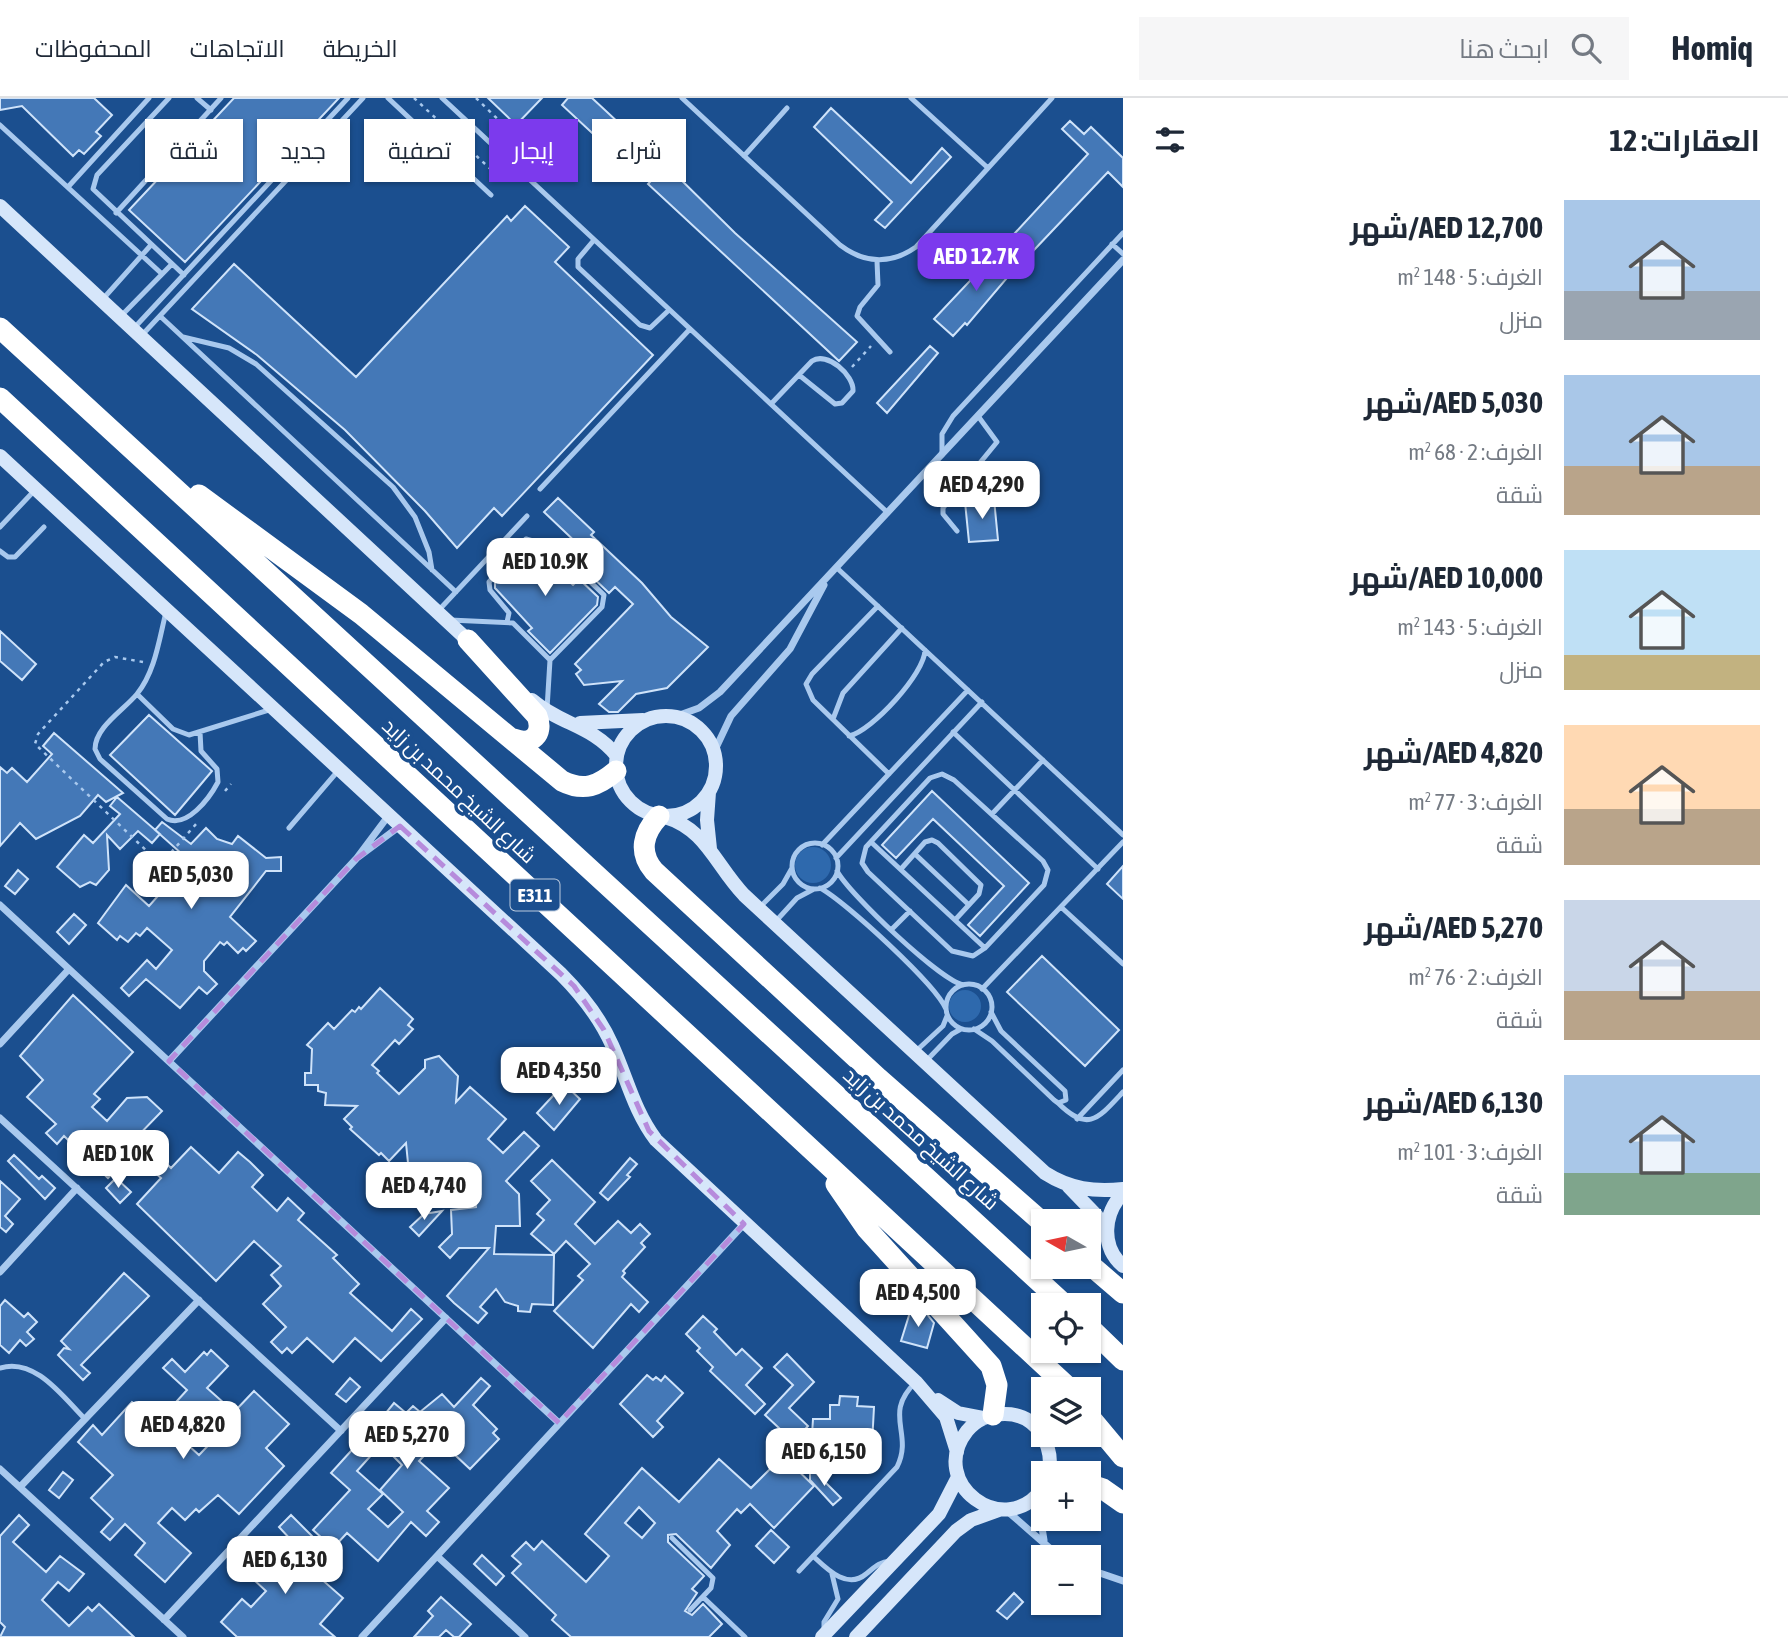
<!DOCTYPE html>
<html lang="ar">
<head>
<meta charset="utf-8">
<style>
	body { margin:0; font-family:"Asap Condensed",Cairo,sans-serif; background:#f6f6f7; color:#1f2937; direction:rtl; height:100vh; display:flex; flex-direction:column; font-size:26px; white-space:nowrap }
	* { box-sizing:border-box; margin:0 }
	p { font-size:23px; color:#747a83 }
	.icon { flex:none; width:38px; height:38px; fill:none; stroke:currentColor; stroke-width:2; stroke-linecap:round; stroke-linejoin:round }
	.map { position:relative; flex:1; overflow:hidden; direction:ltr }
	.details { display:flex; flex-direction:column; background:#fff; width:665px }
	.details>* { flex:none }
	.banner { position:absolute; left:21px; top:21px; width:665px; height:63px; direction:rtl; display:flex; gap:14px }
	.needle { width:46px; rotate:279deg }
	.fabs { position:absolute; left:1031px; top:1111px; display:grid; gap:14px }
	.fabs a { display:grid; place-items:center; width:70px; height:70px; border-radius:0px; background:#fff; box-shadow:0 2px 5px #0004; font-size:35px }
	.price { position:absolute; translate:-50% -60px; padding:0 16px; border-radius:14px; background:#fff; color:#222; font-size:23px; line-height:46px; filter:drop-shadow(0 2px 4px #0008) }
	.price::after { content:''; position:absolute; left:50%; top:42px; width:21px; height:16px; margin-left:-10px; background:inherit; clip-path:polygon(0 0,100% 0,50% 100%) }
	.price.active { background:#7c3aed; color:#fff }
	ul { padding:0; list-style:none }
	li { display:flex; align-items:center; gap:21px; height:175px; padding:0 28px }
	li span { display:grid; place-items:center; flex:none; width:196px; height:140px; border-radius:0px; color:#555 }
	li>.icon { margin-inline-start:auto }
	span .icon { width:84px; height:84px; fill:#fffc; stroke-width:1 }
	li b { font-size:30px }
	h2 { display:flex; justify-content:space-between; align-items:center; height:84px; padding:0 28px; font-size:30px }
	.tag { padding:0 24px; border-radius:0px; background:#fff; box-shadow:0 2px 5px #0004; font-size:24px; line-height:63px }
	.tag.active { background:#7c3aed; color:#fff }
	header { display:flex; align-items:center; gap:42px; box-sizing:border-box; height:98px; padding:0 35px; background:#fff; border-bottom:2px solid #e0e1e3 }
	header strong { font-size:33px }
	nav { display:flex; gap:38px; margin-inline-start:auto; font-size:24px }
	.search { width:490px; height:63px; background:#f6f6f7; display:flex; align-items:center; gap:18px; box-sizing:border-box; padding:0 24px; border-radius:0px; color:#747a83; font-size:26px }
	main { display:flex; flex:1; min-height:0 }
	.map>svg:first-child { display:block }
	.green { fill:#2e69ad }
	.building { fill:#4478b7; stroke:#cfe3fa; stroke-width:2; fill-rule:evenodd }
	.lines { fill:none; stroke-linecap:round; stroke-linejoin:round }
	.path { stroke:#a9c9ee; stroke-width:2.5; stroke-dasharray:3.5 5; stroke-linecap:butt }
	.lane { stroke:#a9c9ee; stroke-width:5 }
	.street { stroke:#a9c9ee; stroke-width:7 }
	.secondary { stroke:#d6e6fa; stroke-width:14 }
	.highway { stroke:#fff; stroke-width:21 }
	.marked { fill:none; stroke:#b68bdc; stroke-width:5; stroke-dasharray:14 9; stroke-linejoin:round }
	.labels { text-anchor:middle; stroke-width:7; stroke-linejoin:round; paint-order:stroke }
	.shield { fill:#1b4f8f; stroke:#bbcadd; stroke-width:2 }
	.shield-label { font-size:19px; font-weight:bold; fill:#fff }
	.street-label { font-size:21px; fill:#fff; stroke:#1b4f8f }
</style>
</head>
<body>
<header>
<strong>Homiq</strong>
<div class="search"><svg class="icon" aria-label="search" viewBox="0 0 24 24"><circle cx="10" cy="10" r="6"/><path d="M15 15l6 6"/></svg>ابحث هنا</div>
<nav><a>الخريطة</a><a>الاتجاهات</a><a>المحفوظات</a></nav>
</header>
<main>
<section class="details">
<h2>العقارات: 12<svg class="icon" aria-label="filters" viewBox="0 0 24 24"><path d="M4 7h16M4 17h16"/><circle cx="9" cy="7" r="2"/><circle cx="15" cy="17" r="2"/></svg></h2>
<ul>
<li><span style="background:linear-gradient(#a9c7e8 65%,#9aa5b1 0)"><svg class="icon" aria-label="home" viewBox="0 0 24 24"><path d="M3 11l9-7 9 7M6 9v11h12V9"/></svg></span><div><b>AED 12,700/شهر</b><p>الغرف: 5 · 148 m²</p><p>منزل</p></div></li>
<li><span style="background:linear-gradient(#a9c7e8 65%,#b9a48a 0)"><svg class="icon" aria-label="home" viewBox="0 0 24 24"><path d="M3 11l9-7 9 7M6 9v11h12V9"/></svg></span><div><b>AED 5,030/شهر</b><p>الغرف: 2 · 68 m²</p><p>شقة</p></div></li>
<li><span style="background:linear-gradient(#bfe0f5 75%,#c2b280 0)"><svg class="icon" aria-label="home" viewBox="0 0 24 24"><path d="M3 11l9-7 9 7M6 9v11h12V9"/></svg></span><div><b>AED 10,000/شهر</b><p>الغرف: 5 · 143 m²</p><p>منزل</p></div></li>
<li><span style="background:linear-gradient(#ffd9b3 60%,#b9a48a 0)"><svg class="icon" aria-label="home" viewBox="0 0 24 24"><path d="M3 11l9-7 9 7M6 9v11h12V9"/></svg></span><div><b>AED 4,820/شهر</b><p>الغرف: 3 · 77 m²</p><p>شقة</p></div></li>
<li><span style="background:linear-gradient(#c9d6e8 65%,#b9a48a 0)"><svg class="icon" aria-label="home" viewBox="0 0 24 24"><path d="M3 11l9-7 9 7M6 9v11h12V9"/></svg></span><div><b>AED 5,270/شهر</b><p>الغرف: 2 · 76 m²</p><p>شقة</p></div></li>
<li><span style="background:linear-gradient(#a9c7e8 70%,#7fa58c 0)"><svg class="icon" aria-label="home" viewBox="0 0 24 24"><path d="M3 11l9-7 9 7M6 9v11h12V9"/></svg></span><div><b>AED 6,130/شهر</b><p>الغرف: 3 · 101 m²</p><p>شقة</p></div></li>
</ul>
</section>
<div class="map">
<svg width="1123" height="1539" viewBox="0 0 1123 1539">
	<rect width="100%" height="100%" fill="#1b4f8f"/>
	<!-- green -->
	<path class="green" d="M795 767a18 18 0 1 1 36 0a18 18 0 1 1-36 0Z
		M949 908a16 16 0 1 1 32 0a16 16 0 1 1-32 0Z"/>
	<!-- building -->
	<path class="building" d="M0,0H94L112,17L96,34L101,38L84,56L79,52L73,58L22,8L0,12Z
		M234,0H339L185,164L129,112Z
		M488,0H542L516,27Z
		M568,0H592L649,53L632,72L562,7Z
		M831,10L911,85L942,50L951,59L885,130L875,122L892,104L814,29Z
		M1070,23L1084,36L1091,29L1123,60V89L1108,74L1034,152L1015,135L1088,56L1062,31Z
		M666,67L735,135L857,244L839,263L648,86Z
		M525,108L569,149L555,164L653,257L502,418L494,410L457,450L425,413L345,332L257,257L192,211L234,166L356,279L507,118L511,123Z
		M1000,151L1018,167L967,227L965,225L953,238L934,221Z
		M930,248L938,255L887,315L877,305Z
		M558,400L594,434L591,437L642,485L671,519L708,549L667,590L636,596L618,614H609L599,606L622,583L584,587L576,576L581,572L575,566L633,506L615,489L609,495L586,473L592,467L580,456L584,452L544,414Z
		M994,401L998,442L969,444L965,404Z
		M528,447L573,487L579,481L598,499L597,507L550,555L528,533L532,530L495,490V485Z
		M0,533L36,566L22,582L0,563Z
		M149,617L212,673L175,717L110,657Z
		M54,635L123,695L106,704L98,697L80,718L36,741L20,725L0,748V669L7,675L12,670L27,684L52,656L43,648Z
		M932,693L1029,785L980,838L968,827L1004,788L933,721L896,760L882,747Z
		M117,699L160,736L152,745L138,733L120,751L107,737L109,772L96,787L90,784L80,789L57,769L84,737L93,745L120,716L110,708Z
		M162,724L191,746L206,730L217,741L232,746L238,738L266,760L281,759V773H266L230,819L256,843L246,853L243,850L238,855L227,844L224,847L220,844L204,863V873L217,886L207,896L199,889L180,910L146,881L129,898L121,890L147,862L156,871L172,852L147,830L140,838L136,835L128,844L120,838L117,842L98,825L126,787L149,808L174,780L166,773L182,756L155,732Z
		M1123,768V801L1107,786Z
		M18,772L28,781L15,796L5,788Z
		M74,816L86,827L69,846L57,834Z
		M1042,858L1119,932L1085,968L1007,894Z
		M380,890L413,921L408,927L413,931L399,946L395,942L372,967L379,973L377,975L399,996L425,970V962L439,958L458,978L456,1004L470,989L506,1021L488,1041L503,1055L524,1034L539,1048L506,1083L519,1096L520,1128H496L494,1156L554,1157L553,1207L532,1206L530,1214L518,1213V1208L505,1204L496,1191L480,1209L487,1215L478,1225L454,1205L447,1198L489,1150H459L450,1160L439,1149L452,1136L451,1112L476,1109L477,1088L466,1078L445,1098L419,1095L410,1085L406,1045L389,1063L381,1055L379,1057L350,1031L352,1029L344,1021L357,1008L325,1007L326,995L318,993V987H305V975H311L312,951L307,947L328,925L334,931L352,912L355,914L359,909L361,911Z
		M73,897L133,954L94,996L100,1001L92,1009L107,1023L127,1000L147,999L162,1013L131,1045L136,1051L108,1080L64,1038L57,1046L46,1035L56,1026L27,999L43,982L20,958Z
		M564,986L580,1001L554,1032L537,1015Z
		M191,1049L219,1075L238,1054L250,1064L263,1077L252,1089L277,1113L288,1100L304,1115L298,1122L337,1157L333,1160L359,1186L350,1195L392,1233L411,1211L422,1221L381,1263L355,1240L333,1264L307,1240L292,1255L287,1250L282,1255L271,1244L286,1229L263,1206L281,1188L271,1177L281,1168L254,1143L216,1183L137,1106L161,1080L145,1066L155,1055L171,1070Z
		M14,1057L39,1081L42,1078L55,1090L45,1101L8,1063Z
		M630,1060L637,1066L627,1077L630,1079L608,1102L600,1095Z
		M552,1062L595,1104L575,1126L595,1146L618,1123L631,1135L640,1126L650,1136L641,1145L645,1149L623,1173L625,1175L622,1179L648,1204L639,1214L631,1206L593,1250L554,1213L583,1182L578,1178L590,1166L566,1143L554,1156L531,1136L544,1122L537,1116L550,1102L531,1083Z
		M116,1080L131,1094L120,1105L106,1090Z
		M0,1083L20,1101L5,1118L13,1126L6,1134L0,1129Z
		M442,1113L419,1138L410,1129L424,1116Z
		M124,1175L149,1198L81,1267L90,1275L83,1282L58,1257L64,1250L69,1251L61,1243Z
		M5,1202L24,1219L28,1215L37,1224L27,1234L34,1241L26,1248L20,1242L9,1255L0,1247V1208Z
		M911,1211L926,1215L934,1225L927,1250L901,1243Z
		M703,1218L717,1231L714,1234L736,1257L742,1251L762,1270L746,1287L765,1306L755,1316L710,1273L713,1269L697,1253L700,1250L686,1236Z
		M211,1252L228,1268L207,1290L234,1314L254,1293L289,1326L266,1350L284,1368L239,1416L218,1397L199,1414L196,1411L185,1422L172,1410L158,1425L191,1455L165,1484L135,1457L145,1445L125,1426L110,1442L101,1434L113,1421L91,1400L113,1377L78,1344L93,1327L102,1337L132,1304L151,1318L160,1308L167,1314L187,1292L163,1270L172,1261L185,1274L204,1254L207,1257ZM205,1310L226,1329L199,1357L179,1339Z
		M787,1256L814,1284L789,1310L808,1328L794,1344L765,1317L793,1287L774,1269Z
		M647,1277L653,1282L656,1279L661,1283L665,1278L683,1295L657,1323L663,1329L653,1339L620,1306Z
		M350,1280L360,1289L346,1304L336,1296Z
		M481,1280L490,1288L473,1307L497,1331L493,1335L499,1341L470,1371L439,1342L419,1363L449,1390L427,1413L439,1424L426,1438L411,1424L378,1463L347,1435L333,1450L313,1432L350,1392L331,1375L371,1331L384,1343L357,1373L383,1396L368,1411L388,1429L403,1414L380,1392L402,1367L385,1350L403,1331L385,1316L394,1305L406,1315L413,1308L420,1314L442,1296L454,1309Z
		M840,1298L858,1299L857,1308L874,1309L871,1365L856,1364L855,1371L840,1370V1363L827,1362L836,1354L811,1352L813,1321H830V1307H839Z
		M719,1361L751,1390L775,1366L780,1370L787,1362L814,1388L774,1430L750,1406L741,1415L737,1411L717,1433L730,1447L711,1470L676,1436L668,1437V1444L704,1478L692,1491L697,1495L685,1513L692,1517L703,1506L722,1526L709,1539H571L552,1522L556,1517L512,1475L521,1466L512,1458L526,1444L534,1452L542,1443L586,1484L609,1458L585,1436L642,1370L679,1404ZM639,1409L655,1425L642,1440L625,1425Z
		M810,1369L841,1400L833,1407L810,1382Z
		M63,1374L73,1382L59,1400L49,1392Z
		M19,1417L29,1427L13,1444L46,1474L60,1458L84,1476L69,1493L58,1484L42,1502L69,1528L88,1509L92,1513L99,1506L134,1539H0L5,1529L0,1524V1438Z
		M291,1417L314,1440L296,1459L343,1500L320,1526L335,1539H237L221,1524L242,1501L251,1509L266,1493L240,1469L249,1460L263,1474L292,1443L279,1429Z
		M771,1432L789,1449L774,1465L756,1448Z
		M482,1457L504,1478L496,1487L474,1466Z
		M1014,1495L1023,1504L1007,1521L997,1513Z
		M441,1499L471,1526L459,1539H454L446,1532L439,1539H414L433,1518L428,1513Z"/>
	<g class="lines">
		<!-- path -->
		<path class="path" d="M414,0L498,78
			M476,0L513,36
			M852,269L871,248
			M143,564L115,559L104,564L38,636L35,646L152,758H168L197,725
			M225,693L231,686"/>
		<!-- lane -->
		<path class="lane" d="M169,0L97,77L93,91L184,177
			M197,0L211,12
			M388,0L491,97
			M442,0L888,415
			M682,0L840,147C865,166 890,167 916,149L1052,0
			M911,0L988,70
			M0,27L162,176
			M744,58L787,10
			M68,89L149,0
			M116,115L221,0
			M594,142L578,161V169L640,227L650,230L669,212
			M1112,146L1123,156
			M877,163L878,187L860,209L857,218L890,254
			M102,202L151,147
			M122,217L172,166
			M160,218L456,494
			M135,229L348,0
			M143,236L363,0
			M183,239L229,250L256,266L393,389L415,419L429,454L432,472
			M771,306L812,263C827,253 854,277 853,293L842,305L835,306L799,277
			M942,357V336L953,318L1123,135
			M540,391L690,231
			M0,429L34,393
			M957,433L943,416V410L997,344L978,318
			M0,453L8,459H15L44,429
			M837,470L1123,737
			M878,508L812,576L806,586L813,602L889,676
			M438,513L527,418
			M166,514C159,542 155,574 137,596C124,612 95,629 95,651L100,661L167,721C187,730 209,701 218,684L217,671L201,653L200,634
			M450,522L513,525L550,562
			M507,524L509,515L490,492L489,484L526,441L554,449L604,497L602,509L550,562L547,611
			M137,596L173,631L189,637L272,611
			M833,621L843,595L902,530
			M953,634L1098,771
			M849,638C872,633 925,575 925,552
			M942,676L954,682L1043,763L1048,772L1044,787L985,850L973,858L952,853L868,774L862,765L866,749L930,680Z
			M992,716L1043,662
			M289,730L337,674
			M871,744L985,850
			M792 768a23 23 0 1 1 46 0a23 23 0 1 1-46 0Z
			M822,747L968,592
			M915,756L969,807
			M836,760L982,604
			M901,771L925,744L932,742L938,745L981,787L979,796L955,822
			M837,773C849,796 940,882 963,887
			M820,790C845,803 936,887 946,911
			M1061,809L1123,866
			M759,810L783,786L792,770
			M776,823L797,800L814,791
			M892,831L910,813
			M946 909a23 23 0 1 1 46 0a23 23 0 1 1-46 0Z
			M982,891L1123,744
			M974,931L992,943L1054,1002L1058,1005L1066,1002L1065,993L1001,933L991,914
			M915,954L943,928L947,918
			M927,962L952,936L961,931
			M1057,1004C1088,1035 1098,1021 1123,994
			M1077,1021L1123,972
			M0,1270C35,1259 63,1299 85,1321
			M672,1440L713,1480L711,1490L690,1512
			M813,1458C827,1471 847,1492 866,1476C875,1469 879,1464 890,1463
			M799,1473L897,1369C914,1335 882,1316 916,1284
			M703,1499L745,1539
			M824,1533V1524L838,1501L832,1476"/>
		<!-- street -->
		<path class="street" d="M674,619L699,610L720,594L1123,162
			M714,654L731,618L790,551L824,487
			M357,760L400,728
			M0,807L559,1325
			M0,946L69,871
			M169,963L356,761L389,717
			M0,1020L341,1333
			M0,1174L77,1090
			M0,1371L183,1539
			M20,1389L199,1202
			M1037,1399L1044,1442
			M1006,1412L1061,1460
			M437,1458L525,1539
			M1088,1471L1123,1483
			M164,1522L446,1220
			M362,1539L744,1126"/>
		<!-- secondary -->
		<path class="secondary" d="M0,108L474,548
			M0,358L561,876C582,897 600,920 612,947C627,980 634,1013 656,1042L916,1284L946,1319L957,1354
			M532,602C561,627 592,627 617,658
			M616 668a50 50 0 1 1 100 0a50 50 0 1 1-100 0Z
			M580,625L643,622
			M709,694L707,722L710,751
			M665,719C706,731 716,768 744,797L1045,1075C1070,1091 1094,1094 1123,1091
			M1069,1089L1096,1117L1107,1135
			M1123,1095C1104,1115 1100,1148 1123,1168
			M938,1302L958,1315L984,1320
			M1043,1390C1005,1444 926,1385 967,1333C976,1322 990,1316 1005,1316C1037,1316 1054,1347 1049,1376
			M822,1539L939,1416L958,1379
			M856,1539L956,1433L971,1422L999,1412"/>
		<!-- highway -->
		<path class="highway" d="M0,230L1066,1208
			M0,300L1071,1292
			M199,397L361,516L562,683C584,694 598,688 616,673
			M468,542L537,618C544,636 532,648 514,641
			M659,718C643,735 638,754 654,773L878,980L1043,1125
			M836,1086L867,1131L991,1268L997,1287L993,1317
			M1088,1165L1123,1195
			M1088,1228L1123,1262
			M1088,1317L1123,1359
			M1088,1386L1103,1391L1123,1405
			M1042,1392L1043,1391"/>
	</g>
	<!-- marked area -->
	<path class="marked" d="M400,728L574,888L604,932L649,1033L744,1126L559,1325L169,963L356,761Z"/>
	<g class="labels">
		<!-- shield labels -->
		<rect class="shield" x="510.5" y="781.5" width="49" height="31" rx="5"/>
		<g class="shield-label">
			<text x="535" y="804">E311</text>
		</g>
		<!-- street labels -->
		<g class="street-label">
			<text transform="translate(459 693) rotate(43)" y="7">شارع الشيخ محمد بن زايد</text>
			<text transform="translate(921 1041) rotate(42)" y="7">شارع الشيخ محمد بن زايد</text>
		</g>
	</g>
</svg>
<div class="fabs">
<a><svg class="needle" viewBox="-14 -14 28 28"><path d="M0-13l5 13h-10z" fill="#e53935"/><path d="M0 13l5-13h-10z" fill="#747a83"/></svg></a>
<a><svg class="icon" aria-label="locate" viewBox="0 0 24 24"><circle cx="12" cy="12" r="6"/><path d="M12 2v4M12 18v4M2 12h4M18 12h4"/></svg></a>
<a><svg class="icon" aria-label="layers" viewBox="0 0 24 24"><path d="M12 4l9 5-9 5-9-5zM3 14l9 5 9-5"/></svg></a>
<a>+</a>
<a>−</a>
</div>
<b class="price active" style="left:976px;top:195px">AED 12.7K</b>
<b class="price" style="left:982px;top:423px">AED 4,290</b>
<b class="price" style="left:545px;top:500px">AED 10.9K</b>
<b class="price" style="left:191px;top:813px">AED 5,030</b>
<b class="price" style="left:559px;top:1009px">AED 4,350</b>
<b class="price" style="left:118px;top:1092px">AED 10K</b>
<b class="price" style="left:424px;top:1124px">AED 4,740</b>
<b class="price" style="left:918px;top:1231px">AED 4,500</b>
<b class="price" style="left:183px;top:1363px">AED 4,820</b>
<b class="price" style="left:407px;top:1373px">AED 5,270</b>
<b class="price" style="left:824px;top:1390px">AED 6,150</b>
<b class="price" style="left:285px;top:1498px">AED 6,130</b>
<div class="banner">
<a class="tag">شراء</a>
<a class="tag active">إيجار</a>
<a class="tag">تصفية</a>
<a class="tag">جديد</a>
<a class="tag">شقة</a>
</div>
</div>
</main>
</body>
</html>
